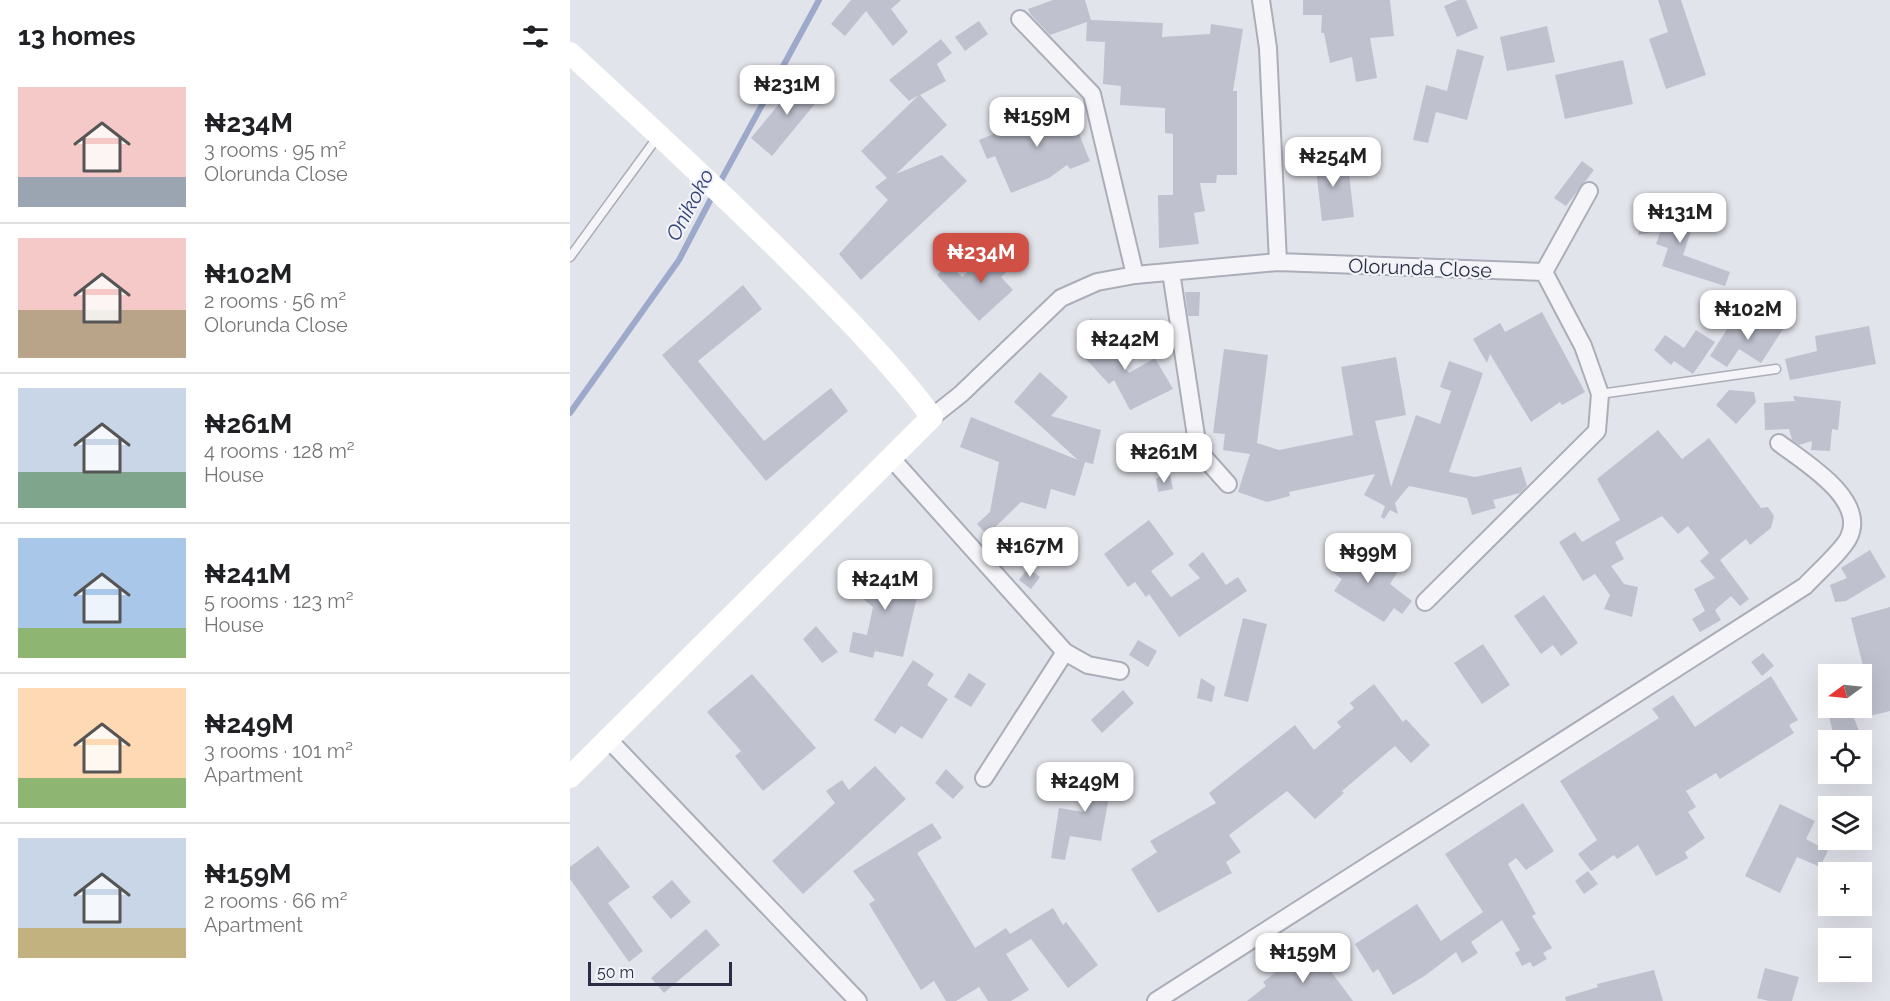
<!DOCTYPE html>
<html lang="en">
<head>
<meta charset="utf-8">
<style>
	body { margin:0; font-family:Raleway,sans-serif; background:#f6f6f6; color:#202124; height:100vh; display:flex; flex-direction:column; font-size:22px; white-space:nowrap }
	* { box-sizing:border-box; margin:0 }
	p { font-size:20px; color:#757577 }
	.icon { flex:none; width:33px; height:33px; fill:none; stroke:currentColor; stroke-width:2; stroke-linecap:round; stroke-linejoin:round }
	.map { position:relative; flex:1; overflow:hidden }
	.side { display:flex; flex-direction:column; background:#fff; width:570px }
	.side>* { flex:none }
	.needle { width:39px; rotate:255deg }
	.tools { position:absolute; left:1248px; top:664px; display:grid; gap:12px }
	.tools a { display:grid; place-items:center; width:54px; height:54px; border-radius:0px; background:#fff; box-shadow:0 6px 24px #0002; font-size:30px }
	.scale { position:absolute; left:18px; bottom:15px; width:144px; box-sizing:border-box; padding-left:6px; border:3px solid #2a2d43; border-top:0; font-size:16px; line-height:21px; white-space:nowrap; color:#2a2d43; -webkit-text-stroke:4px #f2f3f8; paint-order:stroke }
	.price { position:absolute; translate:-50% -51px; padding:0 14px; border-radius:12px; background:#fff; color:#222; font-size:20px; line-height:39px; filter:drop-shadow(0 2px 3px #0008) }
	.price::after { content:''; position:absolute; left:50%; top:36px; width:18px; height:14px; margin-left:-9px; background:inherit; clip-path:polygon(0 0,100% 0,50% 100%) }
	.price.active { background:#d15046; color:#fff }
	ul { padding:0; list-style:none }
	li { display:flex; align-items:center; gap:18px; height:150px; padding:0 18px }
	li+li { border-top:2px solid #e0e0e0 }
	li span { display:grid; place-items:center; flex:none; width:168px; height:120px; border-radius:0px; color:#555 }
	li>.icon { margin-inline-start:auto }
	span .icon { width:72px; height:72px; fill:#fffc; stroke-width:1 }
	li b { font-size:26px }
	h2 { display:flex; justify-content:space-between; align-items:center; height:72px; padding:0 18px; font-size:26px }
	main { display:flex; flex:1; min-height:0 }
	.map>svg:first-child { display:block }
	.lines { fill:none; stroke-linecap:round; stroke-linejoin:round }
	.stream { stroke:#9da9cb; stroke-width:6 }
	.building { fill:#bfc1ce }
	.service-casing { stroke:#abadb9; stroke-width:11 }
	.minor-casing { stroke:#abadb9; stroke-width:20 }
	.service { stroke:#f5f5f9; stroke-width:8 }
	.minor { stroke:#f5f5f9; stroke-width:16 }
	.secondary { stroke:#fff; stroke-width:22 }
	.labels { text-anchor:middle; stroke-width:4.5; stroke-linejoin:round; paint-order:stroke }
	.street-label { font-size:20px; fill:#2a2d43; stroke:#f2f3f8 }
	.water-label { font-size:21px; font-style:italic; fill:#334278; stroke:#f2f3f8 }
</style>
</head>
<body>
<main>
<section class="side">
<h2>13 homes<svg class="icon" aria-label="filters" viewBox="0 0 24 24"><path d="M4 7h16M4 17h16"/><circle cx="9" cy="7" r="2"/><circle cx="15" cy="17" r="2"/></svg></h2>
<ul>
<li><span style="background:linear-gradient(#f6c9c9 75%,#9aa5b1 0)"><svg class="icon" aria-label="home" viewBox="0 0 24 24"><path d="M3 11l9-7 9 7M6 9v11h12V9"/></svg></span><div><b>₦234M</b><p>3 rooms · 95 m²</p><p>Olorunda Close</p></div></li>
<li><span style="background:linear-gradient(#f6c9c9 60%,#b9a48a 0)"><svg class="icon" aria-label="home" viewBox="0 0 24 24"><path d="M3 11l9-7 9 7M6 9v11h12V9"/></svg></span><div><b>₦102M</b><p>2 rooms · 56 m²</p><p>Olorunda Close</p></div></li>
<li><span style="background:linear-gradient(#c9d6e8 70%,#7fa58c 0)"><svg class="icon" aria-label="home" viewBox="0 0 24 24"><path d="M3 11l9-7 9 7M6 9v11h12V9"/></svg></span><div><b>₦261M</b><p>4 rooms · 128 m²</p><p>House</p></div></li>
<li><span style="background:linear-gradient(#a9c7e8 75%,#8fb573 0)"><svg class="icon" aria-label="home" viewBox="0 0 24 24"><path d="M3 11l9-7 9 7M6 9v11h12V9"/></svg></span><div><b>₦241M</b><p>5 rooms · 123 m²</p><p>House</p></div></li>
<li><span style="background:linear-gradient(#ffd9b3 75%,#8fb573 0)"><svg class="icon" aria-label="home" viewBox="0 0 24 24"><path d="M3 11l9-7 9 7M6 9v11h12V9"/></svg></span><div><b>₦249M</b><p>3 rooms · 101 m²</p><p>Apartment</p></div></li>
<li><span style="background:linear-gradient(#c9d6e8 75%,#c2b280 0)"><svg class="icon" aria-label="home" viewBox="0 0 24 24"><path d="M3 11l9-7 9 7M6 9v11h12V9"/></svg></span><div><b>₦159M</b><p>2 rooms · 66 m²</p><p>Apartment</p></div></li>
</ul>
</section>
<div class="map">
<svg width="1320" height="1001" viewBox="0 0 1320 1001">
	<rect width="100%" height="100%" fill="#e2e4eb"/>
	<g class="lines">
		<!-- stream -->
		<path class="stream" d="M149,184L249,0
			M0,413L109,260L144,193"/>
	</g>
	<!-- building -->
	<path class="building" d="M281,0H331L321,9L338,32L323,46L296,11L275,36L261,24Z
		M483,0H515L521,20L593,23L592,37L640,34L641,24L673,29L663,91H667V175H647L646,183H630L635,211L624,213L629,244L589,248L588,195H603V134L595,133V108L550,105L551,86L533,84L535,42L516,41L517,22L480,35L461,15L458,9Z
		M733,0H820L824,36L800,38L807,78L786,82L782,57L760,63L754,33H751L752,15H733Z
		M888,0H896L908,28L887,37L874,6Z
		M1088,0H1111L1136,75L1096,89L1079,39L1098,32Z
		M409,21L418,34L395,51L385,37Z
		M977,26L985,62L937,71L930,37Z
		M371,39L382,53L367,64L376,81L350,95L377,125L326,174L372,155L397,181L291,280L269,254L318,200L305,187L317,178L291,151L349,95L339,101L319,80Z
		M887,49L914,56L897,120L866,112L858,143L843,140L856,85L877,91Z
		M1053,60L1063,104L995,119L985,75Z
		M232,76L253,94L202,156L181,138Z
		M497,104L520,161L500,169L497,165L479,178L441,193L425,156L417,159L409,140Z
		M761,149L765,168L772,167L773,175L779,174L784,217L752,221L744,152Z
		M1012,161L1024,170L996,206L984,198Z
		M1096,195L1113,198L1108,227L1121,231L1113,255L1160,272L1155,286L1092,266L1098,248L1086,244L1091,230L1068,235L1075,215L1090,221Z
		M431,248L445,264L431,277L443,290L409,321L367,275L380,264L392,277L403,267L406,271Z
		M173,285L192,309L128,361L194,441L261,388L278,411L196,481L92,355Z
		M615,292H630L629,316H618Z
		M972,312L1015,392L992,405L990,402L961,422L920,354L917,363L903,339L930,323L935,332Z
		M1194,313L1215,326L1191,363L1169,349L1157,367L1140,356L1161,323L1180,335Z
		M521,319L533,338L530,340H534L559,373L585,358L603,389L560,410L544,380L539,384L512,355L525,346H521L509,327Z
		M1299,326L1306,364L1220,380L1215,359L1247,351L1245,336Z
		M1126,330L1145,342L1123,374L1104,361L1101,365L1084,350L1095,335L1114,348Z
		M654,349L698,355L687,443L709,450L783,435L771,367L826,357L836,415L805,421L821,487L846,415L870,424L881,391L870,387L879,361L913,373L879,472L905,477L951,467L957,486L950,493L923,500L926,508L902,515L897,498L839,486L825,503L828,514L820,510L814,519L811,517L815,506L794,495L805,474L719,492L720,496L697,502L668,492L680,454L653,450L655,434L643,433Z
		M470,372L498,397L481,416L531,430L523,464L511,461L515,462L505,496L481,489L476,509L451,502L417,535L407,524L420,512L429,462L390,447L401,417L508,460L444,402Z
		M1159,390L1184,392L1186,402L1166,424L1146,405Z
		M1223,396L1271,401L1268,430L1262,429L1260,451L1241,450L1242,441L1229,445L1222,440L1219,429L1195,430L1194,403L1225,401Z
		M1088,430L1112,459L1139,438L1191,508L1198,507L1204,516L1201,528L1180,545L1176,539L1150,560L1179,599L1170,606L1161,596L1145,610L1151,620L1130,632L1122,619L1135,611L1124,589L1145,578L1130,561L1139,553L1118,526L1108,534L1092,516L1045,542L1054,559L1041,566L1054,584L1068,587L1062,617L1034,609L1040,595L1025,574L1013,581L989,542L1005,532L1012,542L1050,520L1027,479Z
		M600,475L603,489L588,492L586,478Z
		M579,520L604,554L581,571L601,597L630,578L618,565L633,552L656,585L668,577L677,591L609,637L579,594L576,597L565,582L558,587L534,554Z
		M772,547L783,555L789,547L827,573L820,584L842,601L832,614L824,608L814,622L764,591L772,579L757,568Z
		M1300,550L1316,577L1276,601L1265,602L1260,585L1277,578L1271,568Z
		M288,562L320,588L324,569L352,575L333,657L305,651L303,658L279,652L283,632L297,635L303,607L272,582Z
		M458,568L470,577L461,589L449,580Z
		M974,595L1008,643L991,656L983,645L971,654L944,616Z
		M1320,607V711L1292,718L1293,666L1281,618Z
		M673,618L697,624L678,702L654,696Z
		M246,626L268,652L252,663L233,639Z
		M568,640L587,651L578,667L559,655Z
		M913,644L940,685L912,704L884,663Z
		M1193,653L1204,666L1192,676L1181,662Z
		M343,660L364,674L357,685L378,699L352,739L331,726L325,734L304,720Z
		M399,673L416,684L401,707L384,697Z
		M182,674L246,748L193,791L165,756L171,751L137,712Z
		M1201,676L1228,720L1219,725L1224,733L1150,779L1146,773L1116,791L1126,807L1118,812L1135,838L1115,852L1118,858L1086,876L1068,845L1047,859L1044,855L1021,871L1008,854L1027,840L990,781L1089,718L1082,709L1103,695L1125,727Z
		M631,678L645,687L642,702L627,698Z
		M804,684L833,722L836,719L860,745L841,763L825,746L772,791L774,793L745,819L717,791L659,835L671,852L656,862L662,873L588,913L561,869L587,852L580,841L646,803L639,793L725,725L744,750L771,727L767,722L784,708L780,703Z
		M553,690L564,703L532,733L521,720Z
		M1257,708H1280L1293,741H1265Z
		M521,765L544,769L531,841L500,836L495,860L481,858L489,808L513,812Z
		M305,766L336,799L233,894L202,861L265,803L256,791L272,780L279,790Z
		M376,769L394,787L383,799L365,783Z
		M953,803L984,851L956,870L946,858L938,864L966,914L962,916L982,948L973,953L977,959L963,967L960,962L952,966L945,953L950,950L932,920L901,942L908,953L892,963L886,952L856,975L823,995L808,969L803,973L785,944L847,904L871,941L913,912L875,854Z
		M1210,804L1245,821L1236,839L1258,851L1250,867L1227,857L1210,893L1175,876Z
		M362,823L372,838L347,853L405,948L436,928L440,934L483,908L493,925L496,922L528,965L498,988L461,939L436,954L459,990L441,1001H418L409,987L386,1001H376L364,981L351,990L299,904L305,900L283,871Z
		M28,846L60,887L38,903L73,951L59,962L0,879V867Z
		M1018,871L1028,884L1014,894L1005,881Z
		M102,880L121,902L101,919L82,897Z
		M136,929L150,945L94,993L81,978Z
		M747,953L783,1001H677L696,986L693,982L718,963L723,970Z
		M1195,968L1229,977L1222,1001H1199L1187,998Z
		M1084,970L1093,1001H996L995,997L1028,987L1027,984Z"/>
	<g class="lines">
		<!-- service casing -->
		<g class="service-casing">
			<path id="service" d="M0,257L89,135
				M1030,394L1206,369"/>
		</g>
		<!-- minor casing -->
		<g class="minor-casing">
			<path id="minor" d="M691,0L698,48L708,262
				M450,19L522,94L565,275
				M601,272L626,436L633,456L658,484
				M974,272L1019,191
				M362,417L391,394L491,298L527,282L565,275L708,262L974,272
				M322,459L495,652L518,665L550,671
				M855,602L1027,431L1030,394L1013,346L974,272
				M39,740L288,1001
				M414,778L495,652
				M586,1001L1235,586C1245,575 1274,549 1279,537C1297,499 1234,462 1209,443"/>
		</g>
		<!-- service -->
		<use href="#service" class="service"/>
		<!-- minor -->
		<use href="#minor" class="minor"/>
		<!-- secondary -->
		<path class="secondary" d="M0,53C77,124 154,195 228,269C275,316 322,364 362,417L0,777"/>
	</g>
	<g class="labels">
		<!-- street labels -->
		<g class="street-label">
			<text transform="translate(850 268) rotate(2)" y="7">Olorunda Close</text>
		</g>
		<!-- water labels -->
		<g class="water-label">
			<text transform="translate(120 205) rotate(-62)" y="7">Onikoko</text>
		</g>
	</g>
</svg>
<div class="tools">
<a><svg class="needle" viewBox="-14 -14 28 28"><path d="M0-13l5 13h-10z" fill="#e53935"/><path d="M0 13l5-13h-10z" fill="#757577"/></svg></a>
<a><svg class="icon" aria-label="locate" viewBox="0 0 24 24"><circle cx="12" cy="12" r="6"/><path d="M12 2v4M12 18v4M2 12h4M18 12h4"/></svg></a>
<a><svg class="icon" aria-label="layers" viewBox="0 0 24 24"><path d="M12 4l9 5-9 5-9-5zM3 14l9 5 9-5"/></svg></a>
<a>+</a>
<a>−</a>
</div>
<div class="scale">50 m</div>
<b class="price" style="left:217px;top:116px">₦231M</b>
<b class="price" style="left:467px;top:148px">₦159M</b>
<b class="price" style="left:763px;top:188px">₦254M</b>
<b class="price" style="left:1110px;top:244px">₦131M</b>
<b class="price active" style="left:411px;top:284px">₦234M</b>
<b class="price" style="left:1178px;top:341px">₦102M</b>
<b class="price" style="left:555px;top:371px">₦242M</b>
<b class="price" style="left:594px;top:484px">₦261M</b>
<b class="price" style="left:460px;top:578px">₦167M</b>
<b class="price" style="left:798px;top:584px">₦99M</b>
<b class="price" style="left:315px;top:611px">₦241M</b>
<b class="price" style="left:515px;top:813px">₦249M</b>
<b class="price" style="left:733px;top:984px">₦159M</b>
</div>
</main>
</body>
</html>
